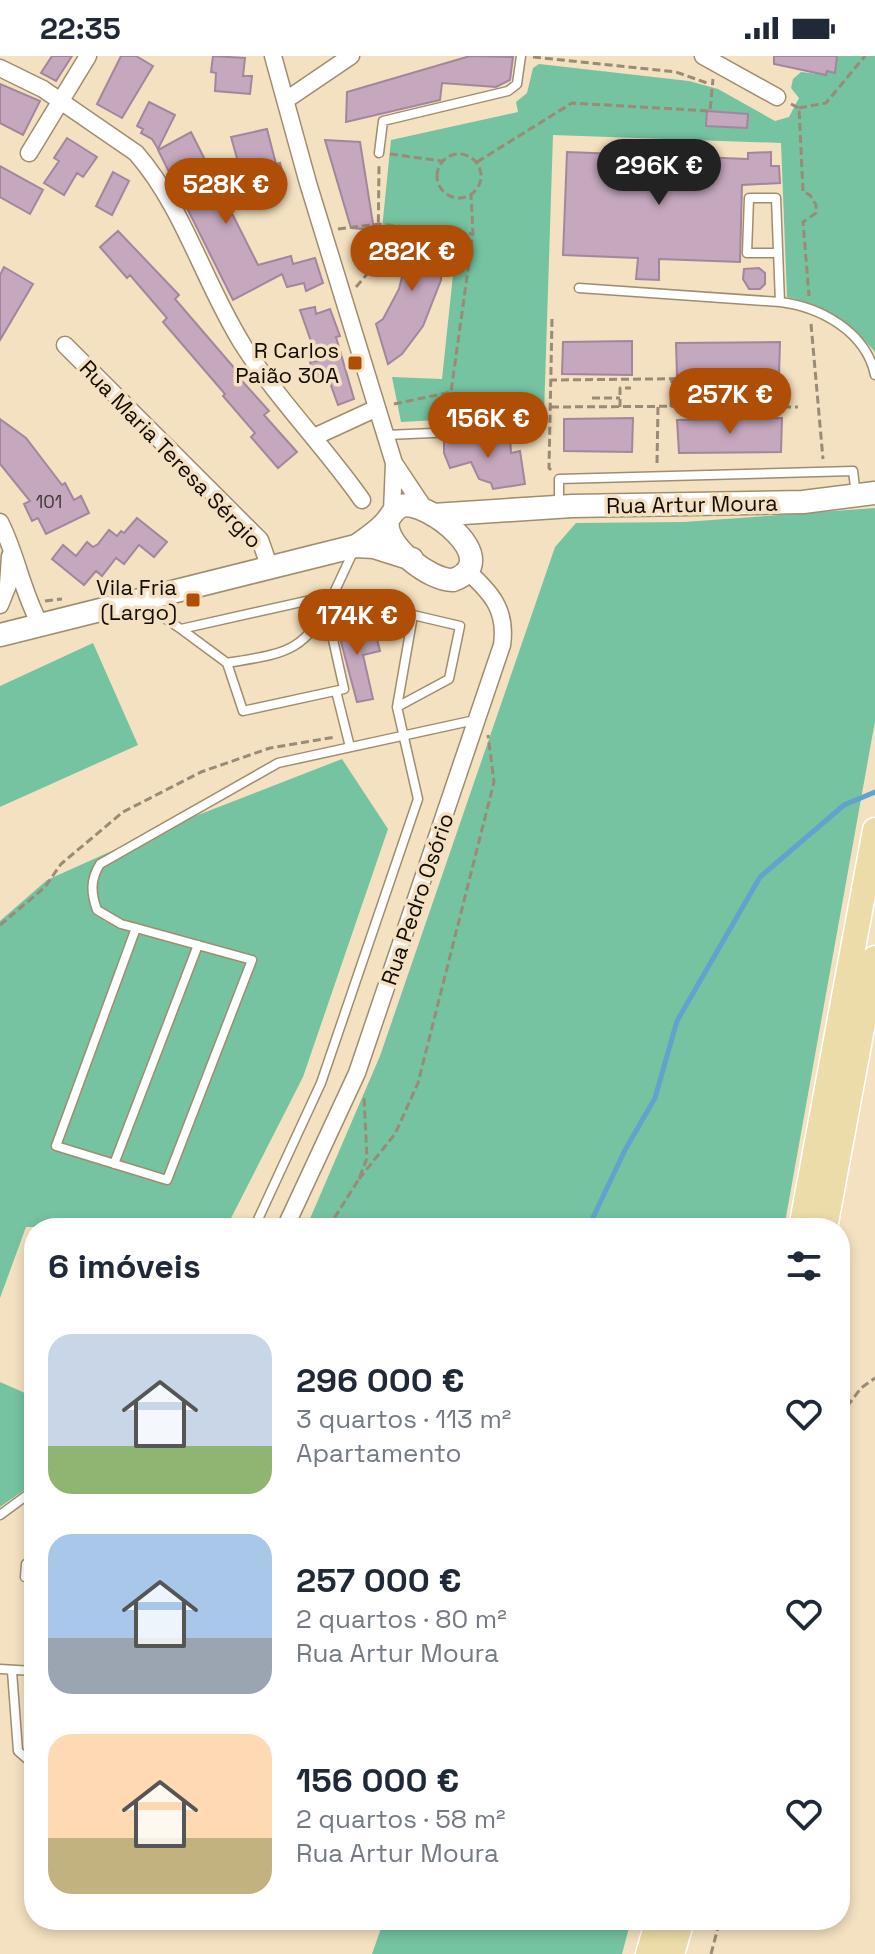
<!DOCTYPE html>
<html lang="pt">
<head>
<meta charset="utf-8">
<style>
	body { margin:0; font-family:"Space Grotesk",sans-serif; background:#f2f2f3; color:#1f2937; height:100vh; display:flex; flex-direction:column; font-size:30px; white-space:nowrap }
	* { box-sizing:border-box; margin:0 }
	p { font-size:26px; color:#747a83 }
	.icon { flex:none; width:44px; height:44px; fill:none; stroke:currentColor; stroke-width:2; stroke-linecap:round; stroke-linejoin:round }
	.map { position:relative; flex:1; overflow:hidden }
	.drawer { position:absolute; left:24px; top:1162px; width:826px; height:712px; display:flex; flex-direction:column; background:#fff; border-radius:32px; box-shadow:0 4px 12px #0003 }
	.drawer>* { flex:none }
	.price { position:absolute; translate:-50% -68px; padding:0 18px; border-radius:28px; background:#af4f07; color:#fff; font-size:26px; line-height:52px; filter:drop-shadow(0 2px 4px #0008) }
	.price::after { content:''; position:absolute; left:50%; top:48px; width:24px; height:18px; margin-left:-12px; background:inherit; clip-path:polygon(0 0,100% 0,50% 100%) }
	.price.active { background:#222; color:#fff }
	ul { padding:0; list-style:none }
	li { display:flex; align-items:center; gap:24px; height:200px; padding:0 24px }
	li span { display:grid; place-items:center; flex:none; width:224px; height:160px; border-radius:24px; color:#555 }
	li>.icon { margin-inline-start:auto }
	span .icon { width:96px; height:96px; fill:#fffc; stroke-width:1 }
	li b { font-size:34px }
	h2 { display:flex; justify-content:space-between; align-items:center; height:96px; padding:0 24px; font-size:34px }
	.status { display:flex; justify-content:space-between; align-items:center; height:56px; padding:0 40px; background:#fff; direction:ltr }
	.status svg { height:22px; fill:currentColor }
	.map>svg:first-child { display:block }
	.green { fill:#75c3a1 }
	.lines { fill:none; stroke-linecap:round; stroke-linejoin:round }
	.stream { stroke:#60a3ce; stroke-width:5 }
	.building { fill:#c5a7be; stroke:#a3869d; stroke-width:2 }
	.lane-casing { stroke:#9f8d6f; stroke-width:11 }
	.street-casing { stroke:#9f8d6f; stroke-width:19 }
	.secondary-casing { stroke:#9f8d6f; stroke-width:25 }
	.primary-casing { stroke:#fff; stroke-width:27 }
	.path { stroke:#998b75; stroke-width:3; stroke-dasharray:8 4; stroke-linecap:butt }
	.lane { stroke:#fff; stroke-width:8 }
	.street { stroke:#fff; stroke-width:16 }
	.secondary { stroke:#fff; stroke-width:22 }
	.primary { stroke:#ecdca9; stroke-width:24 }
	.poi-dot { fill:#af4f07; stroke:#f4e1c1; stroke-width:3 }
	.labels { text-anchor:middle; stroke-width:7; stroke-linejoin:round; paint-order:stroke }
	.number-label { font-size:18px; fill:#3f3332 }
	.poi-label { font-size:22px; fill:#120c03; stroke:#f4e1c1; text-anchor:end }
	.street-label { font-size:22px; fill:#120c03; stroke:#f4e1c1 }
</style>
</head>
<body>
<div class="status"><b>22:35</b><svg viewBox="0 0 49 12"><path d="M0 12V9h3v3zM5 12V6h3v6zM10 12V3h3v9zM15 12V0h3v12zM26 1h20v11H26zM47 4h2v5h-2z"/></svg></div>
<div class="map">
<svg width="875" height="1898" viewBox="0 0 875 1898">
	<rect width="100%" height="100%" fill="#f4e1c1"/>
	<!-- green -->
	<path class="green" d="M837,0H875V296C851,267 824,249 787,241L781,87L553,79L544,358L401,366L392,321L442,323L457,181L382,173L391,84L518,56L516,46L527,37L533,12L539,8L689,25L718,33L775,65L789,61L799,42L791,32L793,23L801,16L826,19L827,15L835,16Z
		M875,452V665L784,1172H306L380,1000L555,491L576,467L684,466Z
		M93,587L138,689L0,751V630Z
		M342,703L388,773L303,1021L226,1172L26,1171L0,1242V865L47,824L154,776Z
		M0,1326L34,1341V1427L0,1451Z
		M384,1864H631L622,1898H372Z"/>
	<g class="lines">
		<!-- stream -->
		<path class="stream" d="M588,1172L625,1094L655,1042L677,965L760,821L844,749L875,736"/>
	</g>
	<!-- building -->
	<path class="building" d="M52,0H72L56,25L41,17Z
		M121,0H136L153,10L122,62L97,48Z
		M213,0L245,2L243,20H252L250,38L215,35L216,17L211,16Z
		M470,0L513,1L510,24L496,31L442,27L440,44L346,66L347,36Z
		M774,0H837L835,17L827,15L826,19L774,8Z
		M0,28L40,45L23,79L0,67Z
		M149,46L175,59L158,93L152,83L141,77L143,73L137,70Z
		M707,55L748,58L747,72L706,70Z
		M267,73L276,108L280,107L284,122L253,132L248,111L240,113L231,81Z
		M191,76L258,209L291,200L293,208L315,202L323,227L306,235L304,227L287,231L282,218L233,244L158,94Z
		M67,82L97,101L83,121L77,117L64,139L44,127L59,105L54,102Z
		M325,84L360,86L374,174L351,172Z
		M567,96L748,103V97L771,96V110H779L780,127L742,129L740,206L659,203V224L636,223L638,202L563,199Z
		M0,110L43,134L30,158L0,141Z
		M113,116L129,125L112,159L96,150Z
		M118,175L179,239L175,243L236,314L234,316L269,355L264,359L297,396L278,412L251,381L255,377L223,340L225,338L163,266L167,262L130,219L127,222L100,191Z
		M402,175L441,179V224L423,270L402,298L388,308L376,268L383,263L399,233L404,213Z
		M4,211L33,228L0,284V219Z
		M759,212L765,217V228L760,233H749L743,223L744,213Z
		M315,251L316,258L330,253L340,280L336,281L354,343L338,349L329,324L317,328L310,306L318,305L300,254Z
		M632,285V319L562,318L563,286Z
		M780,286L779,320H677L676,287Z
		M633,362L632,396L564,395V363Z
		M782,362L781,396L679,397L677,364Z
		M0,363L26,382L62,429L65,427L74,444L81,440L89,457L46,478L38,462L32,465L24,448L30,445L0,408Z
		M510,381L511,397L520,395L525,428L493,433L491,427L479,423L471,406L450,412L444,397V384Z
		M137,462L167,486L154,501L139,489L124,508L116,502L102,520L96,515L84,529L52,503L63,489L76,500L87,486L93,491L98,488L109,474L117,480L121,475L124,477Z
		M355,563L359,583L376,579L380,595L363,599L373,643L357,646L336,567Z"/>
	<g class="lines">
		<!-- lane casing -->
		<g class="lane-casing">
			<path id="lane" d="M379,97L383,65L508,35L517,28L521,0
				M778,197H747L749,142H776L780,246
				M579,232L780,246C821,251 866,276 875,319
				M386,379L528,373
				M559,451V423L853,415L856,439
				M141,547L181,573L333,539L353,496
				M326,552L344,633L243,655L227,607C287,597 305,597 333,539
				M181,573L227,607
				M336,635L350,691
				M136,872L56,1090L167,1124L252,904L136,872L121,868L97,854C91,837 90,824 100,808L278,707L475,664
				M114,1108L198,889
				M254,1172L321,1027L418,743L397,651L449,623L460,570L413,559L397,651
				M0,1459L34,1434
				M25,1521L26,1508L34,1502
				M0,1613L34,1615
				M12,1615L18,1695L34,1709
				M523,1864L525,1866"/>
		</g>
		<!-- street casing -->
		<g class="street-casing">
			<path id="street" d="M273,0L308,127L394,407L424,452
				M703,0L777,41
				M0,12L43,33L136,97C184,152 204,227 243,289C278,344 325,391 362,444
				M286,44L351,0
				M29,97L88,0
				M65,289L260,484L270,512
				M314,381L377,352
				M392,456L394,407
				M0,466C17,499 22,536 40,568
				M0,549L8,529L10,500
				M285,1172L357,1017L502,589C507,555 492,537 467,515"/>
		</g>
		<!-- secondary casing -->
		<g class="secondary-casing">
			<path id="secondary" d="M433,459L572,450L803,446L875,437
				M356,490C366,483 377,476 385,467C391,461 393,453 402,450C425,442 507,505 453,524C431,525 383,489 388,465
				M0,579L356,490L374,491L412,503"/>
		</g>
		<!-- primary casing -->
		<g class="primary-casing">
			<path id="primary" d="M801,1172L875,774
				M825,1172L875,902
				M648,1898L658,1864
				M672,1898L682,1864"/>
		</g>
		<!-- path -->
		<path class="path" d="M533,1L676,16L710,28
			M791,48L799,52L803,136L810,139L816,149V157L803,166L809,240
			M799,52L826,47L865,0
			M437 120a22 22 0 1 1 44 0a22 22 0 1 1-44 0Z
			M390,98L442,105
			M477,106L572,47L710,55L713,23
			M338,173L379,168L473,178
			M356,231L374,210L378,198L379,110
			M811,268L823,403
			M592,342H620
			M394,348L451,336L473,178L471,139
			M723,350L798,351
			M551,351L723,350V341H744V322L551,324
			M620,351V332H631
			M671,351L672,323
			M657,407L658,351
			M551,414L549,412L552,263
			M45,545L62,543
			M0,869L45,831L61,808L123,756L201,716L270,692L335,681
			M359,1123L395,1078L418,1027L494,726L488,679
			M328,1172L359,1123L367,1102L364,1040
			M840,1360L861,1332L875,1322
			M711,1898L720,1864"/>
		<!-- lane -->
		<use href="#lane" class="lane"/>
		<!-- street -->
		<use href="#street" class="street"/>
		<!-- secondary -->
		<use href="#secondary" class="secondary"/>
		<!-- primary -->
		<use href="#primary" class="primary"/>
	</g>
	<!-- markers -->
	<g class="poi-dot">
		<rect x="347" y="299" width="16" height="16" rx="4"/>
		<rect x="185" y="536" width="16" height="16" rx="4"/>
	</g>
	<g class="labels">
		<!-- number labels -->
		<g class="number-label">
			<text x="49" y="452">101</text>
		</g>
		<!-- poi labels -->
		<g class="poi-label">
			<text x="339" y="302">R Carlos<tspan x="339" dy="25">Paião 30A</tspan></text>
			<text x="177" y="539">Vila Fria<tspan x="177" dy="25">(Largo)</tspan></text>
		</g>
		<!-- street labels -->
		<g class="street-label">
			<text transform="translate(171 398) rotate(46)" y="8">Rua Maria Teresa Sérgio</text>
			<text transform="translate(692 448) rotate(-1)" y="8">Rua Artur Moura</text>
			<text transform="translate(417 843) rotate(-71)" y="8">Rua Pedro Osório</text>
		</g>
	</g>
</svg>
<b class="price active" style="left:659px;top:151px">296K €</b>
<b class="price" style="left:226px;top:170px">528K €</b>
<b class="price" style="left:412px;top:237px">282K €</b>
<b class="price" style="left:730px;top:380px">257K €</b>
<b class="price" style="left:488px;top:404px">156K €</b>
<b class="price" style="left:357px;top:601px">174K €</b>
<section class="drawer">
<h2>6 imóveis<svg class="icon" aria-label="filters" viewBox="0 0 24 24"><path d="M4 7h16M4 17h16"/><circle cx="9" cy="7" r="2"/><circle cx="15" cy="17" r="2"/></svg></h2>
<ul>
<li><span style="background:linear-gradient(#c9d6e8 70%,#8fb573 0)"><svg class="icon" aria-label="home" viewBox="0 0 24 24"><path d="M3 11l9-7 9 7M6 9v11h12V9"/></svg></span><div><b>296 000 €</b><p>3 quartos · 113 m²</p><p>Apartamento</p></div><svg class="icon" aria-label="heart" viewBox="0 0 24 24"><path d="M12 20l-8-8c-3-5 5-10 8-4 3-6 11-1 8 4z"/></svg></li>
<li><span style="background:linear-gradient(#a9c7e8 65%,#9aa5b1 0)"><svg class="icon" aria-label="home" viewBox="0 0 24 24"><path d="M3 11l9-7 9 7M6 9v11h12V9"/></svg></span><div><b>257 000 €</b><p>2 quartos · 80 m²</p><p>Rua Artur Moura</p></div><svg class="icon" aria-label="heart" viewBox="0 0 24 24"><path d="M12 20l-8-8c-3-5 5-10 8-4 3-6 11-1 8 4z"/></svg></li>
<li><span style="background:linear-gradient(#ffd9b3 65%,#c2b280 0)"><svg class="icon" aria-label="home" viewBox="0 0 24 24"><path d="M3 11l9-7 9 7M6 9v11h12V9"/></svg></span><div><b>156 000 €</b><p>2 quartos · 58 m²</p><p>Rua Artur Moura</p></div><svg class="icon" aria-label="heart" viewBox="0 0 24 24"><path d="M12 20l-8-8c-3-5 5-10 8-4 3-6 11-1 8 4z"/></svg></li>
</ul>
</section>
</div>
</body>
</html>
